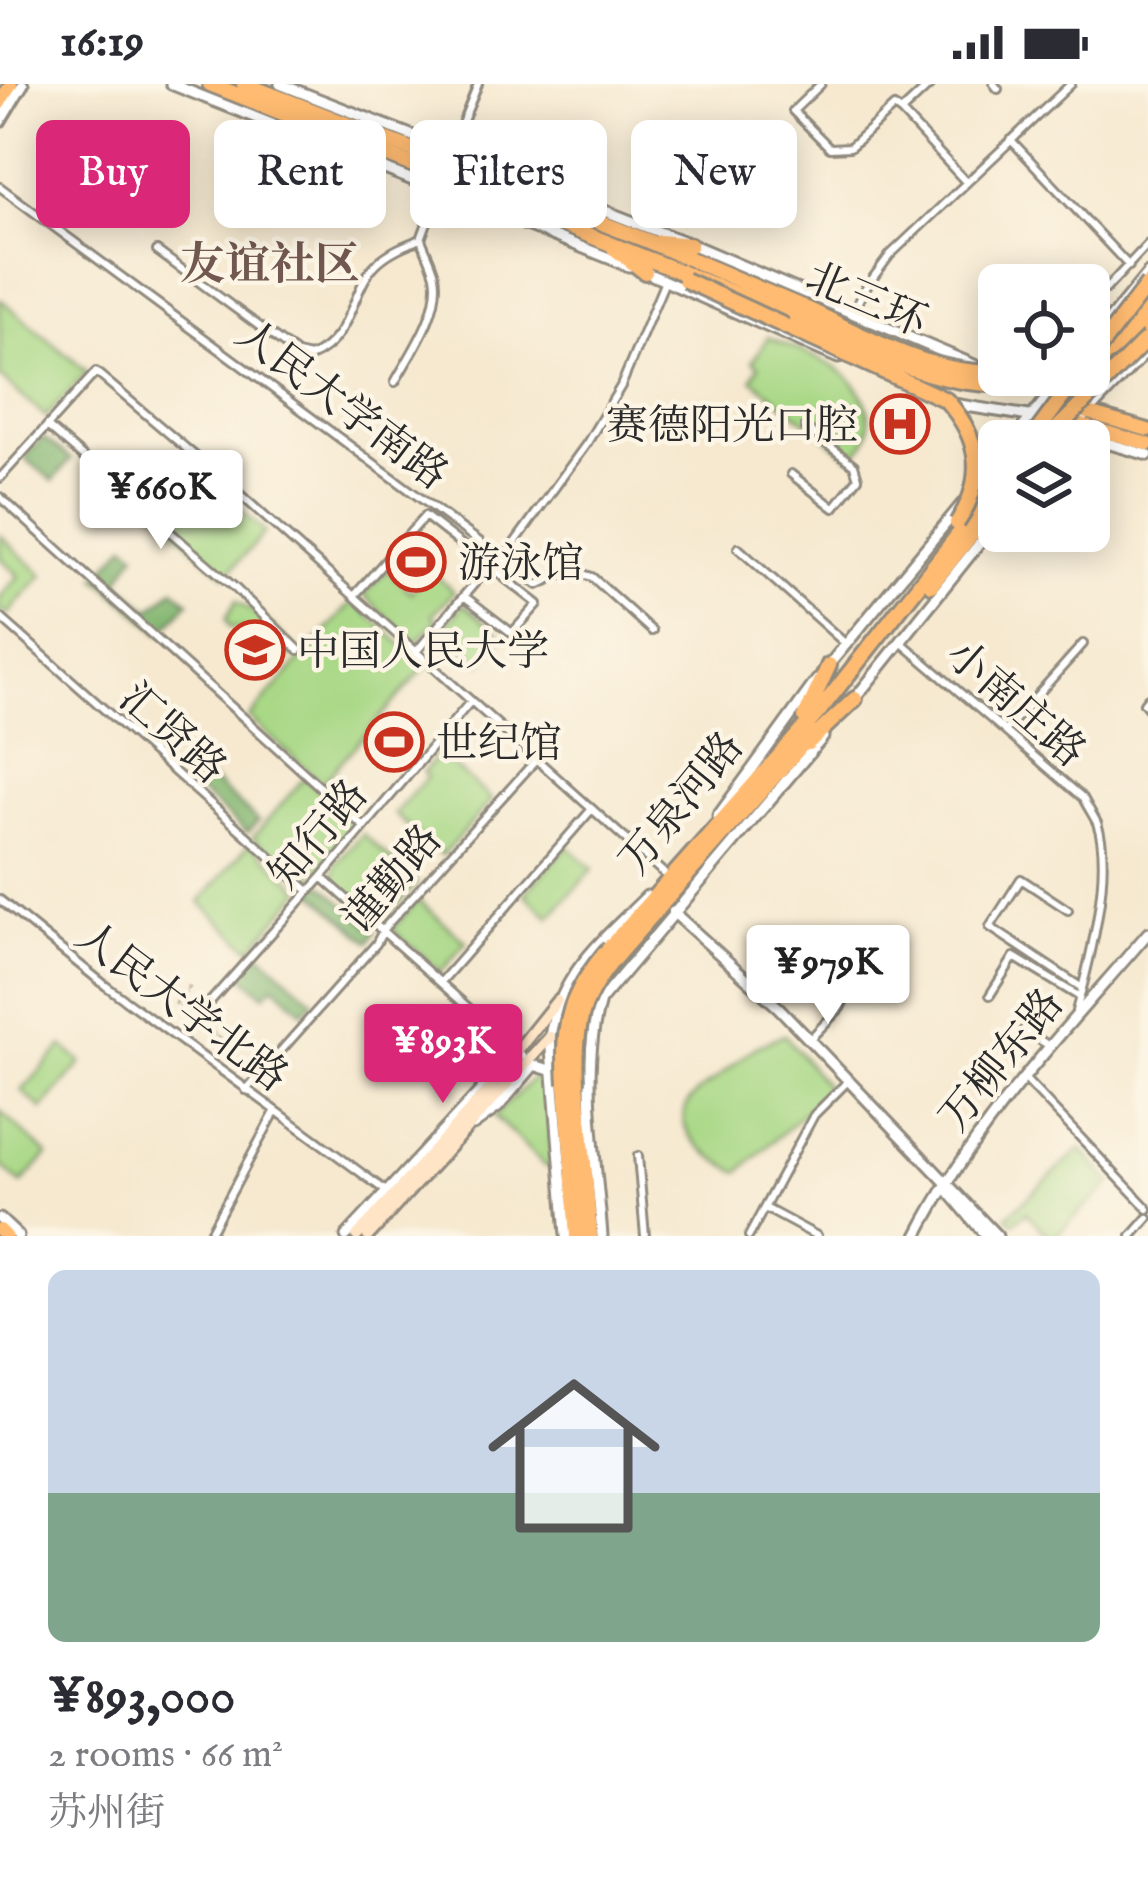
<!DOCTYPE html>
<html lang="en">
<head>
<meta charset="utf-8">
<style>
	body { margin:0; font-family:"IM FELL English","Noto Serif SC",serif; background:#f2f2f3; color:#2b2b33; height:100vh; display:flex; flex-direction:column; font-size:45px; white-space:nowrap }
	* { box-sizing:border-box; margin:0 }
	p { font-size:39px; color:#7c7c81 }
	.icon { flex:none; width:66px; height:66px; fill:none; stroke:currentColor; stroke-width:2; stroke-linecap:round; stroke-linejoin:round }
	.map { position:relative; height:1152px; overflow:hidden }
	.sheet { display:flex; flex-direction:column; background:#fff; flex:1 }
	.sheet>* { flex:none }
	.top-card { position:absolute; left:36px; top:36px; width:1077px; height:108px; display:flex; gap:24px }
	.controls { position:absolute; left:978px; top:180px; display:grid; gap:24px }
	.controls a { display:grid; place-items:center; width:132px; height:132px; border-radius:18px; background:#fff; box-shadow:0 6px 30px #0003; font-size:60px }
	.price { position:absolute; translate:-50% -102px; padding:0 27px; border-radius:12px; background:#fff; color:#222; font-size:39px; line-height:78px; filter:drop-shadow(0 3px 6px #0008) }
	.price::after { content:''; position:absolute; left:50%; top:72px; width:36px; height:27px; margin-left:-18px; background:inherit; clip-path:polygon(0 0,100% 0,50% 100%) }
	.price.current { background:#db2777; color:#fff }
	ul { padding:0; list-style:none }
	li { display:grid; align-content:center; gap:24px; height:636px; padding:0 48px }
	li+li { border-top:3px solid #e1e1e2 }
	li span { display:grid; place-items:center; height:372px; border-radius:18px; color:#555 }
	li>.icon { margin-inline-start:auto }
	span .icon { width:216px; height:216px; fill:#fffc; stroke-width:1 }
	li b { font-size:51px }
	.tag { padding:0 42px; border-radius:18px; background:#fff; box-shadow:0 6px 30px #0003; font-size:42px; line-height:108px }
	.tag.current { background:#db2777; color:#fff }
	.status { display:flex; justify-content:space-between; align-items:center; height:84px; padding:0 60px; background:#fff; direction:ltr }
	.status svg { height:33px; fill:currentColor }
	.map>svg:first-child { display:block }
	.green { fill:#a9d886; stroke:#6a8258; stroke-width:3 }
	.forest { fill:#86b873; stroke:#58724f; stroke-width:3 }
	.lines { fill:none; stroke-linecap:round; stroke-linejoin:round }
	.pedestrian-tunnel { stroke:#cdc3af; stroke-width:4.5; stroke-dasharray:4.5 2; stroke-linecap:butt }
	.minor-casing { stroke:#908a7e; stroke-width:12 }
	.tertiary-casing { stroke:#908a7e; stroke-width:15 }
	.secondary-casing { stroke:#908a7e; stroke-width:16 }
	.primary-casing { stroke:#908a7e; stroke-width:18 }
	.trunk-casing { stroke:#908a7e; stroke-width:20 }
	.minor { stroke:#fff; stroke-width:6 }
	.tertiary { stroke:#fff; stroke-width:9 }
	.secondary { stroke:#ffe4c6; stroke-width:10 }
	.primary { stroke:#ffbb71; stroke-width:12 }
	.trunk { stroke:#ffbb71; stroke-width:14 }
	.trunk-bridge-casing { stroke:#908a7e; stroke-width:20; stroke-linecap:butt }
	.trunk-bridge { stroke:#ffbb71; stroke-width:14 }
	.labels { text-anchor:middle; stroke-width:9; stroke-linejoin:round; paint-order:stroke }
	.street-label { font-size:42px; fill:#2b2b2b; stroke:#fcf5e5 }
	.poi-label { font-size:42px; fill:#2b2b2b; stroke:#fcf5e5; text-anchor:start }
	.neighbourhood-label { font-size:45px; font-weight:bold; fill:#715850; stroke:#fcf5e5 }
</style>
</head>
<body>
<div class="status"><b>16:19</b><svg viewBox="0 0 49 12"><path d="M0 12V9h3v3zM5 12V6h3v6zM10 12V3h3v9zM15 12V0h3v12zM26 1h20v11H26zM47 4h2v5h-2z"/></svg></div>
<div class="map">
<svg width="1148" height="1152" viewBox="0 0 1148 1152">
	<rect width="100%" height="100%" fill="#fcf5e5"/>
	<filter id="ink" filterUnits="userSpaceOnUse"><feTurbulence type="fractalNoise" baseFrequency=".00833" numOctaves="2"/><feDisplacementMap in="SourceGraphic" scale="24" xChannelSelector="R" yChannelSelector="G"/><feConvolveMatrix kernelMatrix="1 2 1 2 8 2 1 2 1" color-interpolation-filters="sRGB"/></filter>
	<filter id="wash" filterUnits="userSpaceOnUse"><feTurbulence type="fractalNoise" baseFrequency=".004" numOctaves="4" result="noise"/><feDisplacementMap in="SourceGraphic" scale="48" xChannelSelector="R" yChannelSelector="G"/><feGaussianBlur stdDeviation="2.7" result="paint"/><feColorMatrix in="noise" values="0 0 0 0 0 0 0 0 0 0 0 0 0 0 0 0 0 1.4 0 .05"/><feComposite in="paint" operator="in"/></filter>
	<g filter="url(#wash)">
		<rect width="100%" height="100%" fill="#f6e9d0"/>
		<!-- green -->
		<path class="green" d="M0,215L87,288L46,333L0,293Z
			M768,253C807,271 864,284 869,333C871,352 866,362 850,373L752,295L759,282L753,277Z
			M175,368L265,448L226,492L135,411Z
			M0,451L43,491L8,530L0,528V513L19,492L0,474Z
			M387,486L411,508L431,486L454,508L433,530L437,536L416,559L364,511Z
			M236,517L264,535L296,565L282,581L242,545L230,544L226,535Z
			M353,517L426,582L322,699L249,634Z
			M464,520L503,553L481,580L441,547Z
			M439,669L492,716L442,772L394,730L427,693L423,688Z
			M304,694L358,741L306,800L253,753Z
			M363,750L417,799L383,839L334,798L336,780Z
			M250,759L302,806L251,865L200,818Z
			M567,762L593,785L550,833L525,810Z
			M418,816L466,858L441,888L392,845Z
			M785,951L829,1006L739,1088C720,1079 670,1050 687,1021C693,1009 713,998 722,990C743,972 758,958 785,951Z
			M63,962L82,979L42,1025L22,1007Z
			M536,992L546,996L553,1078L546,1083L494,1032Z
			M0,1027L48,1071L21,1100L0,1080Z
			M1081,1065L1112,1099L1055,1152H1048L1026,1128L1013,1139L1007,1132Z"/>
		<!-- forest -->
		<path class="forest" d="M42,353L71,375L53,397L25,374Z
			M126,460L136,469L118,498L150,526L174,505L189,518L161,550L97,494Z
			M195,681L258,737L247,749L184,694Z
			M321,799L376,847L370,858L313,808Z
			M258,867L314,917L303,928L274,901L264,911L239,888Z"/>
	</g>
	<g filter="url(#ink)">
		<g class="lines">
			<!-- pedestrian-tunnel -->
			<path class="pedestrian-tunnel" d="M190,902L176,919L194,936L196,934L226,961L239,947"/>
			<!-- minor casing -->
			<g class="minor-casing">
				<path id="minor" d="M821,0L793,27L830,64L850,63L894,23L901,28
					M931,0L901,28L966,98
					M994,0L998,5
					M1011,56L1129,182
					M451,67L478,0
					M0,103L538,501C558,491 570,484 592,493L652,547
					M157,167L297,270L310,273C354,255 350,205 377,179C390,167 405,161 421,155
					M1062,186L1088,201
					M1089,202L1106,205L1148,160
					M853,228L864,206L890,171L1071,0
					M395,298C411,269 442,226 435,191C432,179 425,166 421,155L439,106
					M47,342L234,503L299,566
					M791,390L834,424L858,394L854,381L805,343
					M0,394L96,288L233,404L667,792
					M0,413L363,742
					M738,464L847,561
					M503,475L587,359L621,302L665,197
					M354,512L425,432L538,520L512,549L464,512
					M0,533L309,807
					M901,558L1083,714C1087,722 1093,731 1097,739C1114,785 1089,880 1076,927
					M415,569L490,481
					M1148,614L1144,619L1148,624
					M1005,647L1083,560
					M322,793L528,977
					M0,816L106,902L390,1110
					M1068,826L1021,795L990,843L1082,904
					M441,898L592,725
					M990,911L1014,873L1080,913
					M209,919L322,793L470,618
					M1024,946L1051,963
					M810,955L840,924L849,906
					M1024,994L1148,1125
					M246,1006L376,860L385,843L536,676
					M638,1072L645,1152
					M765,1124L817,1152
					M208,1152L275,1028
					M749,1152L814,1031L848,997
					M1132,1152L1148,1134"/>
			</g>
			<!-- tertiary casing -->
			<g class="tertiary-casing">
				<path id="tertiary" d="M171,0L629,182
					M280,0L695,162L981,284
					M0,38L23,0
					M645,188L838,274
					M1089,261L1148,189
					M1025,300L1080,325
					M947,319L1067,338
					M1065,347L1148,371
					M1012,357L1065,291
					M1060,357L1148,266
					M976,402L999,373
					M828,582L962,420
					M853,617L999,435
					M718,732L817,596
					M673,828L779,924L997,1152
					M473,1041L498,1023L534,981L556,988
					M946,1104L986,1152
					M0,1135L18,1152
					M346,1152L517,967
					M566,1152L550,953C559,890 604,855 647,812
					M602,1152C597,1080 579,986 600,917L823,653
					M917,1152C975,1039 1066,945 1148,849"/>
			</g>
			<!-- secondary casing -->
			<g class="secondary-casing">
				<path id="secondary" d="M357,1152L514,977L517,967L557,917
					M368,1152L550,953"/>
			</g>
			<!-- primary casing -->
			<g class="primary-casing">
				<path id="primary" d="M0,19L11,0
					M1085,328L1148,346
					M1075,339L1148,360
					M0,1146L6,1152"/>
			</g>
			<!-- trunk casing -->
			<g class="trunk-casing">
				<path id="trunk" d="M210,0L796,234
					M244,0L648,157L802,223
					M533,98L557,117
					M475,120L510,123
					M660,158L690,161
					M614,164L645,188
					M1089,265L1106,258L1148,225
					M1089,279L1113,267L1148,241
					M931,501L999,416
					M805,633L829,581
					M808,659L855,615
					M610,863L820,626L999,399
					M618,870L812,649
					M577,999L590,1152
					M566,1000L577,1152"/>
			</g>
			<!-- minor -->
			<use href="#minor" class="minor"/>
			<!-- tertiary -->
			<use href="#tertiary" class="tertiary"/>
			<!-- secondary -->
			<use href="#secondary" class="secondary"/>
			<!-- primary -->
			<use href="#primary" class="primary"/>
			<!-- trunk -->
			<use href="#trunk" class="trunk"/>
			<!-- trunk-bridge casing -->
			<g class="trunk-bridge-casing">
				<path id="trunk-bridge" d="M685,196L946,316C981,355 986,395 957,439
					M802,223C862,250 932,293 999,288
					M796,234C881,272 964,321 1060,291
					M1089,277L1148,200
					M1030,357L1079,291
					M1045,357L1148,254
					M577,999C574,941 580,914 618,870
					M566,1000C562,937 569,910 610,863"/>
			</g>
			<!-- trunk-bridge -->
			<use href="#trunk-bridge" class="trunk-bridge"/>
		</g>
	</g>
	<!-- icons -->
	<defs>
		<g id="hospital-ring" transform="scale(3)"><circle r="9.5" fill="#fcf5e5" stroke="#c8321e" stroke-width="1.5"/><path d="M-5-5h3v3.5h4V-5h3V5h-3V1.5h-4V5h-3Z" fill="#c8321e"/></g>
		<g id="stadium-ring" transform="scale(3)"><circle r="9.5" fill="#fcf5e5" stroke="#c8321e" stroke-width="1.5"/><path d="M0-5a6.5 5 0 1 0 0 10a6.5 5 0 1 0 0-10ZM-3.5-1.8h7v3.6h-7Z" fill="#c8321e"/></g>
		<g id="university-ring" transform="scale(3)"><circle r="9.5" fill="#fcf5e5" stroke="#c8321e" stroke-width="1.5"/><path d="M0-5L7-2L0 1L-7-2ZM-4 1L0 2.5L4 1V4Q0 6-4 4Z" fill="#c8321e"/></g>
	</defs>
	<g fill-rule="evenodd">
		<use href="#hospital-ring" x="900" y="340"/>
		<use href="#stadium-ring" x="416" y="478"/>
		<use href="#university-ring" x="255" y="566"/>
		<use href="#stadium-ring" x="394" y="658"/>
	</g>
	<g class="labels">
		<!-- street labels -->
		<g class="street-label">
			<text transform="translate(867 214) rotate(23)" y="15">北三环</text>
			<text transform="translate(343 319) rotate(37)" y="15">人民大学南路</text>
			<text transform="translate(1017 618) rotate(41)" y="15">小南庄路</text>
			<text transform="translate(174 648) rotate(42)" y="15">汇贤路</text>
			<text transform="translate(680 718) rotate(-51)" y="15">万泉河路</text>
			<text transform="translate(317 749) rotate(-50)" y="15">知行路</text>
			<text transform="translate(391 794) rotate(-50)" y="15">谨勤路</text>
			<text transform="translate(183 921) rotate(37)" y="15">人民大学北路</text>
			<text transform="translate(1000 975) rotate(-51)" y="15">万柳东路</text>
		</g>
		<!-- poi labels -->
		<g class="poi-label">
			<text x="858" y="355" text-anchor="end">赛德阳光口腔</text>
			<text x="458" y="493">游泳馆</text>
			<text x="297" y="581">中国人民大学</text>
			<text x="436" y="673">世纪馆</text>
		</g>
		<!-- neighbourhood labels -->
		<g class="neighbourhood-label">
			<text x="270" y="195">友谊社区</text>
		</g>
	</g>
</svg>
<div class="controls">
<a><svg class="icon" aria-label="locate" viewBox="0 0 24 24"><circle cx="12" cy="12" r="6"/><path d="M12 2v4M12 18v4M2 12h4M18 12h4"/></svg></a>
<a><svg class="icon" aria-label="layers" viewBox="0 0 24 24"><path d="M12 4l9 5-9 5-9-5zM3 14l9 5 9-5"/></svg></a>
</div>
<b class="price" style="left:161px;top:468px">¥660K</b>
<b class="price" style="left:828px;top:943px">¥979K</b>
<b class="price current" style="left:443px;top:1022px">¥893K</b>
<div class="top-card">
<a class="tag current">Buy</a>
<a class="tag">Rent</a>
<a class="tag">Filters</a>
<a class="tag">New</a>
</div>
</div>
<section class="sheet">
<ul>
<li><span style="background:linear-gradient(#c9d6e8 60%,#7fa58c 0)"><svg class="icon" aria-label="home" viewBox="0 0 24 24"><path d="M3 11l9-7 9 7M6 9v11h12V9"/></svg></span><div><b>¥893,000</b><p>2 rooms · 66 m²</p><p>苏州街</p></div></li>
</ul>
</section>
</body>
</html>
